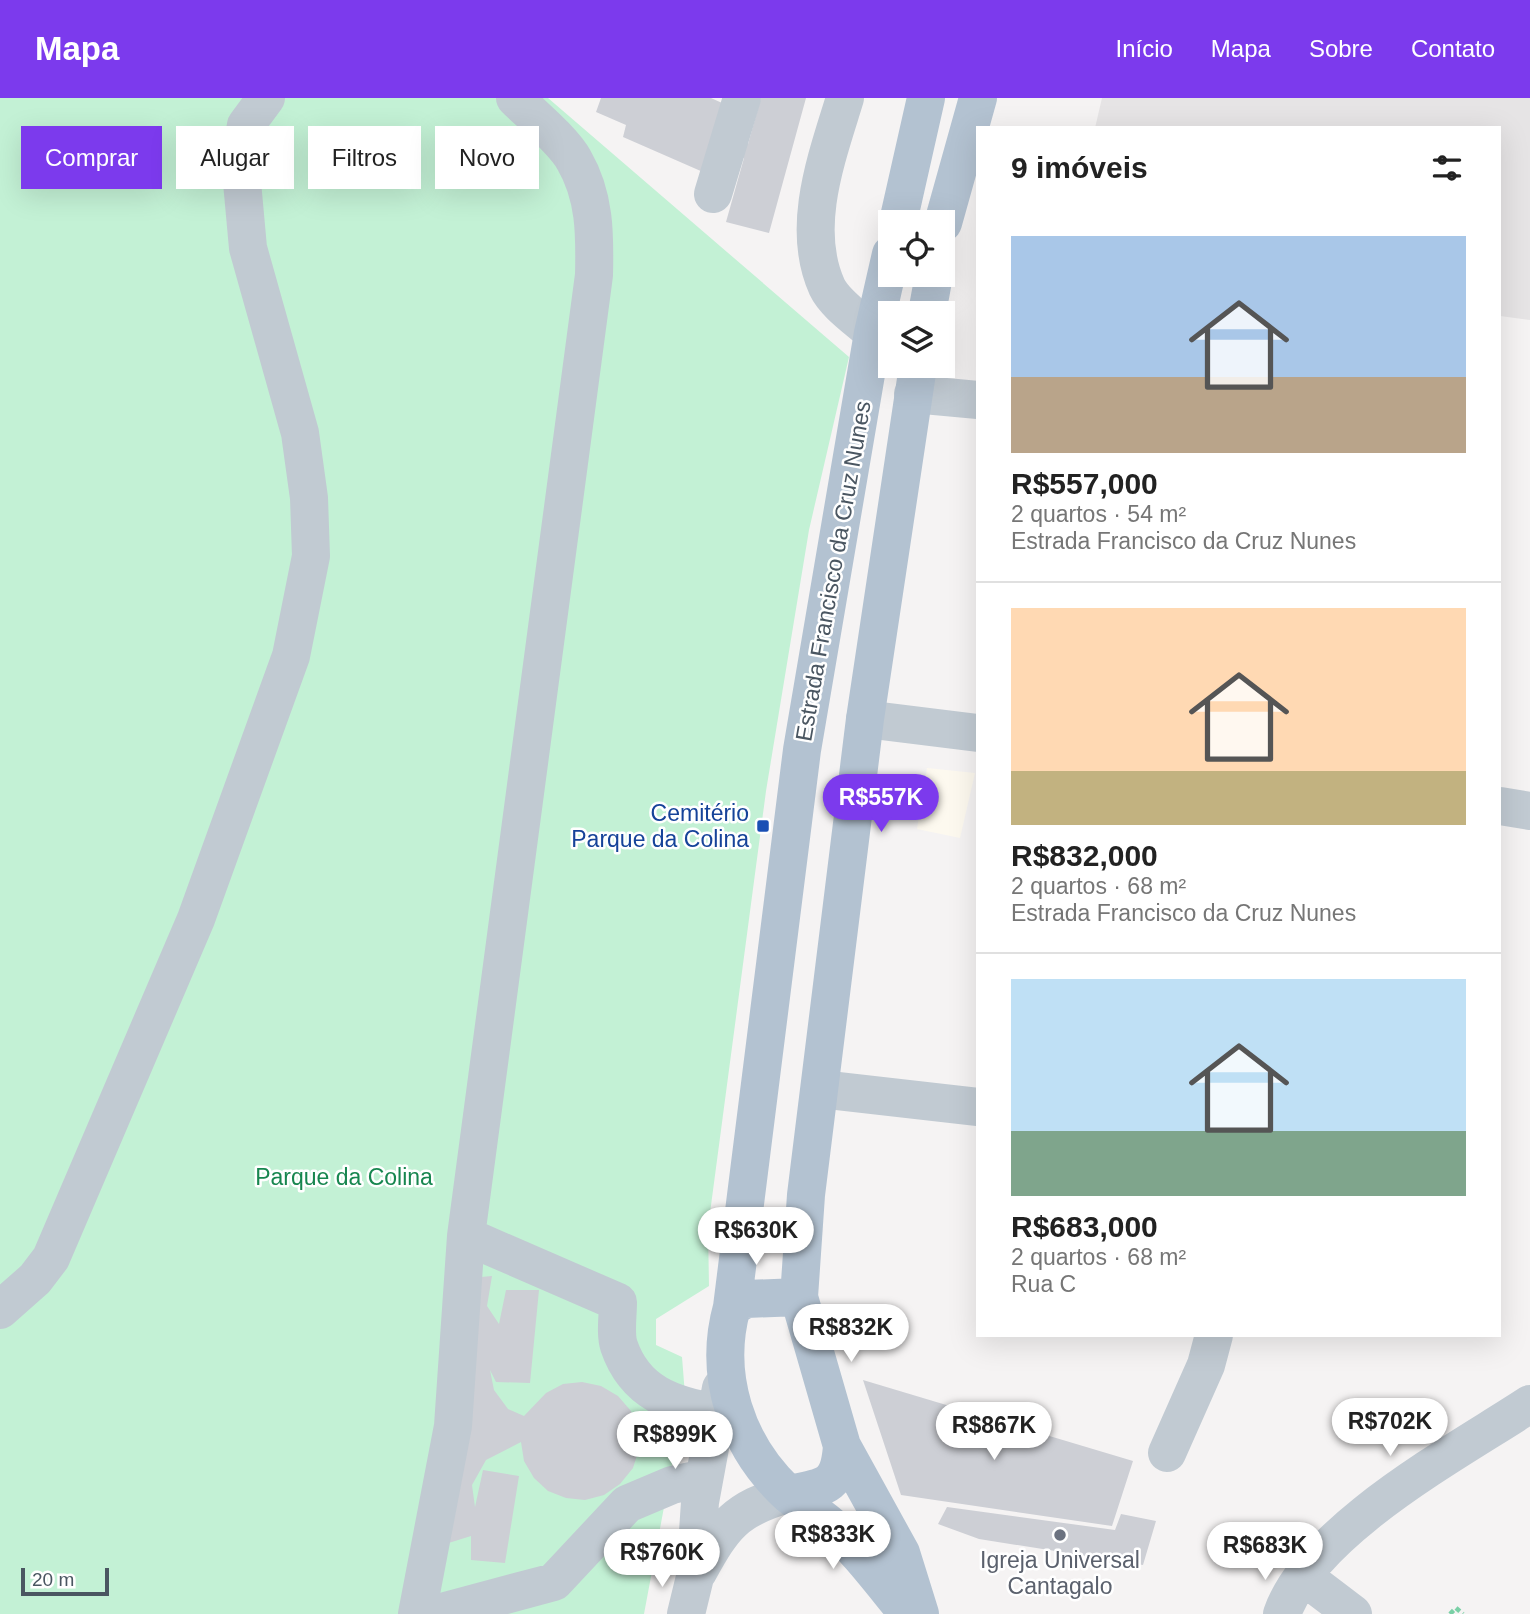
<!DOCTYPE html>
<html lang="pt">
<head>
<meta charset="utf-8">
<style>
	body { margin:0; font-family:Helvetica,sans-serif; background:#f2f2f2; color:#222; height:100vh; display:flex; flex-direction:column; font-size:26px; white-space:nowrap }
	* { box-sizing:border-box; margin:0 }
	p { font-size:23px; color:#767676 }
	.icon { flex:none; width:38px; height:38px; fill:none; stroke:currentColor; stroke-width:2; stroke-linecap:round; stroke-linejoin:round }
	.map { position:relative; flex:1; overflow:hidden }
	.sheet { position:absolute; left:976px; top:28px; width:525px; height:1211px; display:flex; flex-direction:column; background:#fff; border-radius:0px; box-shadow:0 7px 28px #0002 }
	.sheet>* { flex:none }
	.banner { position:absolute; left:21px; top:28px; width:665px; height:63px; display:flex; gap:14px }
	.controls { position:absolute; left:878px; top:112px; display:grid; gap:14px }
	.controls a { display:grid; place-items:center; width:77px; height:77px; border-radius:0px; background:#fff; box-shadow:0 7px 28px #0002; font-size:35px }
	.scale { position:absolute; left:21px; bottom:18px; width:88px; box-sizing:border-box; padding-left:7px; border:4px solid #4a5661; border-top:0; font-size:19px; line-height:24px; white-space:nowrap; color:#4a5661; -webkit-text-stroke:5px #fff; paint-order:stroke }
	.price { position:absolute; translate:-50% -60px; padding:0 16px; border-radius:24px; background:#fff; color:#222; font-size:23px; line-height:46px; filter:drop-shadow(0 2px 4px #0008) }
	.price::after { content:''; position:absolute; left:50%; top:42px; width:21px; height:16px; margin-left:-10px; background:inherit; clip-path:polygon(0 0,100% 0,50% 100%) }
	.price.current { background:#7c3aed; color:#fff }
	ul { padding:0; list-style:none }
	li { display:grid; align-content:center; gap:14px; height:371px; padding:0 35px }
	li+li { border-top:2px solid #e0e0e0 }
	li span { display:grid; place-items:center; height:217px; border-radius:0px; color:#555 }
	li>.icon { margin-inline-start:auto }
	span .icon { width:126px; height:126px; fill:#fffc; stroke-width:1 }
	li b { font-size:30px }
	h2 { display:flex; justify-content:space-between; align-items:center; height:84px; padding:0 35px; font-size:30px }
	.tag { padding:0 24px; border-radius:0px; background:#fff; box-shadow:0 7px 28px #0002; font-size:24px; line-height:63px }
	.tag.current { background:#7c3aed; color:#fff }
	header { display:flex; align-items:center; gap:42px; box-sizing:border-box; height:98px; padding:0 35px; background:#7c3aed; color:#fff }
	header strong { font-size:33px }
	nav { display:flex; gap:38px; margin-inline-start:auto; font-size:24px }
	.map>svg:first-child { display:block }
	.commercial { fill:#fdf9ef }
	.education { fill:#e6e4e5 }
	.green { fill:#c3f1d5 }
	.building { fill:#cdcfd5 }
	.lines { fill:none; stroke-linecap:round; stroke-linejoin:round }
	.path { stroke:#7ad0a6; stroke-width:4.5; stroke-dasharray:5 3.5; stroke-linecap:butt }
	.minor { stroke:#c1cad2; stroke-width:38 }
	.major { stroke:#b3c2d1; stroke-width:38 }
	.transit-dot { fill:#1a4fb4; stroke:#fff; stroke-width:2.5 }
	.worship-dot { fill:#6b7280; stroke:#fff; stroke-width:2.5 }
	.labels { text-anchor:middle; stroke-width:5; stroke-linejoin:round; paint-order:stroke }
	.street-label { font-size:23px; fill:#4a5661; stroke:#fff }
	.transit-label { font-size:23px; fill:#164399; stroke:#fff; text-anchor:end }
	.park-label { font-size:23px; fill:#17864f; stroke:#fff }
	.worship-label { font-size:23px; fill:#5b616d; stroke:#fff }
</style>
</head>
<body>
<header>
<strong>Mapa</strong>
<nav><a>Início</a><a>Mapa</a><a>Sobre</a><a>Contato</a></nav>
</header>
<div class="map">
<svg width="1530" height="1516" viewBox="0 0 1530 1516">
	<rect width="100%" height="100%" fill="#f5f3f3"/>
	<!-- commercial -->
	<path class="commercial" d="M927,670L975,675L960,740L917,731Z"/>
	<!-- education -->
	<path class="education" d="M1102,0H1530V222L1500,218V30H1095Z"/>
	<!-- green -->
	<path class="green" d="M0,0H548L849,259L809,432L766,693L708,1130L709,1188L656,1221V1247L682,1259L685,1297L644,1516H0Z"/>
	<!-- building -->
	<path class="building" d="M601,0H711L731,9L748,46L761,0H806L769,135L726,124L744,60L716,44L703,74L623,39L626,27L596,14Z
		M492,1178L487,1208L499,1226L506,1192H539L530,1285L496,1284L490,1272L494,1292L508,1311L524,1318L546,1295L563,1286L582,1284L601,1288L618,1298L631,1313L638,1331L639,1351L633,1370L620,1386L604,1397L585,1402L566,1400L548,1393L534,1380L524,1363L521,1344L486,1362L472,1387L475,1409L483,1372L519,1378L505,1465L471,1462V1438L439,1448L470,1180Z
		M863,1282L1133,1363L1112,1428L901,1397Z
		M947,1409L1115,1432L1121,1416L1156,1423L1143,1467L979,1441L938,1426Z"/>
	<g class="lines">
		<!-- path -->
		<path class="path" d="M1450,1516L1456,1510L1463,1516"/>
		<!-- minor -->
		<path class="minor" d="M515,0C532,17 563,42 574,62C595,98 595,136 594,177L466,1138L618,1204C618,1218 615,1236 619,1248C635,1295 672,1307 717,1315
			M845,0C827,59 800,129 827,189C835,206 859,222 873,235
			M713,96L742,0
			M913,296L978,302
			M865,621L978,635
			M1500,708L1530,713
			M820,991L978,1009
			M0,1212L35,1181L51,1160L196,821L291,558L311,458L309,400L300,335L248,150L240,62L246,27L266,0
			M1167,1355L1206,1267L1214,1237
			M698,1474C724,1427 735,1411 788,1396
			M1303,1478L1353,1516
			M417,1516L453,1328L466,1138
			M434,1516L554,1484L627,1406L672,1387L704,1380
			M686,1516L695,1479L700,1404L721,1290
			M1282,1516C1312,1431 1457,1354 1530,1306"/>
		<!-- major -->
		<path class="major" d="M898,124L926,0
			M943,125L978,0
			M891,156L873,235L802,652L732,1209C713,1277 736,1347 787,1395C800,1407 817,1415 830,1427C859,1453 883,1486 908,1516
			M927,215L934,177
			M918,268L865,621L806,1097L799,1199L842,1348L901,1455L920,1516
			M732,1209L746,1201L799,1199
			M788,1396C826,1389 839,1389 842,1348"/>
	</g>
	<!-- markers -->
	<rect class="transit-dot" x="756" y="721" width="14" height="14" rx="3.5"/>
	<circle class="worship-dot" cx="1060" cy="1437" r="7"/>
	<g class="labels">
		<!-- street labels -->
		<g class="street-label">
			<text transform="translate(833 473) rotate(-80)" y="8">Estrada Francisco da Cruz Nunes</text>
		</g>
		<!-- transit labels -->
		<g class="transit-label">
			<text x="749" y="723">Cemitério<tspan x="749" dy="26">Parque da Colina</tspan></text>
		</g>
		<!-- park labels -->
		<g class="park-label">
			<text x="344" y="1087">Parque da Colina</text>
		</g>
		<!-- worship labels -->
		<g class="worship-label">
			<text x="1060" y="1470">Igreja Universal<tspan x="1060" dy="26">Cantagalo</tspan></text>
		</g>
	</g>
</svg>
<div class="controls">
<a><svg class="icon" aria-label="locate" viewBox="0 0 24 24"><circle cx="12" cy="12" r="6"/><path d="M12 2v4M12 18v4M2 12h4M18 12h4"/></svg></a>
<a><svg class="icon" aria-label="layers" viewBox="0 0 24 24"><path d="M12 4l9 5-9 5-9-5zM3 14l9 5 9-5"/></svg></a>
</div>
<div class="scale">20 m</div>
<b class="price current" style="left:881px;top:736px">R$557K</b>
<b class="price" style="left:756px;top:1169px">R$630K</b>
<b class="price" style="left:851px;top:1266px">R$832K</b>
<b class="price" style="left:1390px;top:1360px">R$702K</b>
<b class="price" style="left:994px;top:1364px">R$867K</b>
<b class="price" style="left:675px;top:1373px">R$899K</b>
<b class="price" style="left:833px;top:1473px">R$833K</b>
<b class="price" style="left:1265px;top:1484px">R$683K</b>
<b class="price" style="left:662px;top:1491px">R$760K</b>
<div class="banner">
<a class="tag current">Comprar</a>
<a class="tag">Alugar</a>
<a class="tag">Filtros</a>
<a class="tag">Novo</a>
</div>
<section class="sheet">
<h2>9 imóveis<svg class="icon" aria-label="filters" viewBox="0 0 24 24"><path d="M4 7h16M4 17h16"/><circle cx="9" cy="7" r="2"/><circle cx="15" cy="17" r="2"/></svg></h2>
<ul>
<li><span style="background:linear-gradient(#a9c7e8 65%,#b9a48a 0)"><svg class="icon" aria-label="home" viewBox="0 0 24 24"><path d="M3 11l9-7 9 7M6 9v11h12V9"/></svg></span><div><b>R$557,000</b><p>2 quartos · 54 m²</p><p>Estrada Francisco da Cruz Nunes</p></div></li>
<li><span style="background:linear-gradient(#ffd9b3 75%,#c2b280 0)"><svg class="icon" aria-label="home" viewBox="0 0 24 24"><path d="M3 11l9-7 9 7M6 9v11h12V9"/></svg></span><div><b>R$832,000</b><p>2 quartos · 68 m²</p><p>Estrada Francisco da Cruz Nunes</p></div></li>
<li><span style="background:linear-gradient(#bfe0f5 70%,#7fa58c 0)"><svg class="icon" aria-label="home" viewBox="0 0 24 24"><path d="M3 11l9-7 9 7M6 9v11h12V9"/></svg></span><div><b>R$683,000</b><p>2 quartos · 68 m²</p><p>Rua C</p></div></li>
</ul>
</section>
</div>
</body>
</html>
